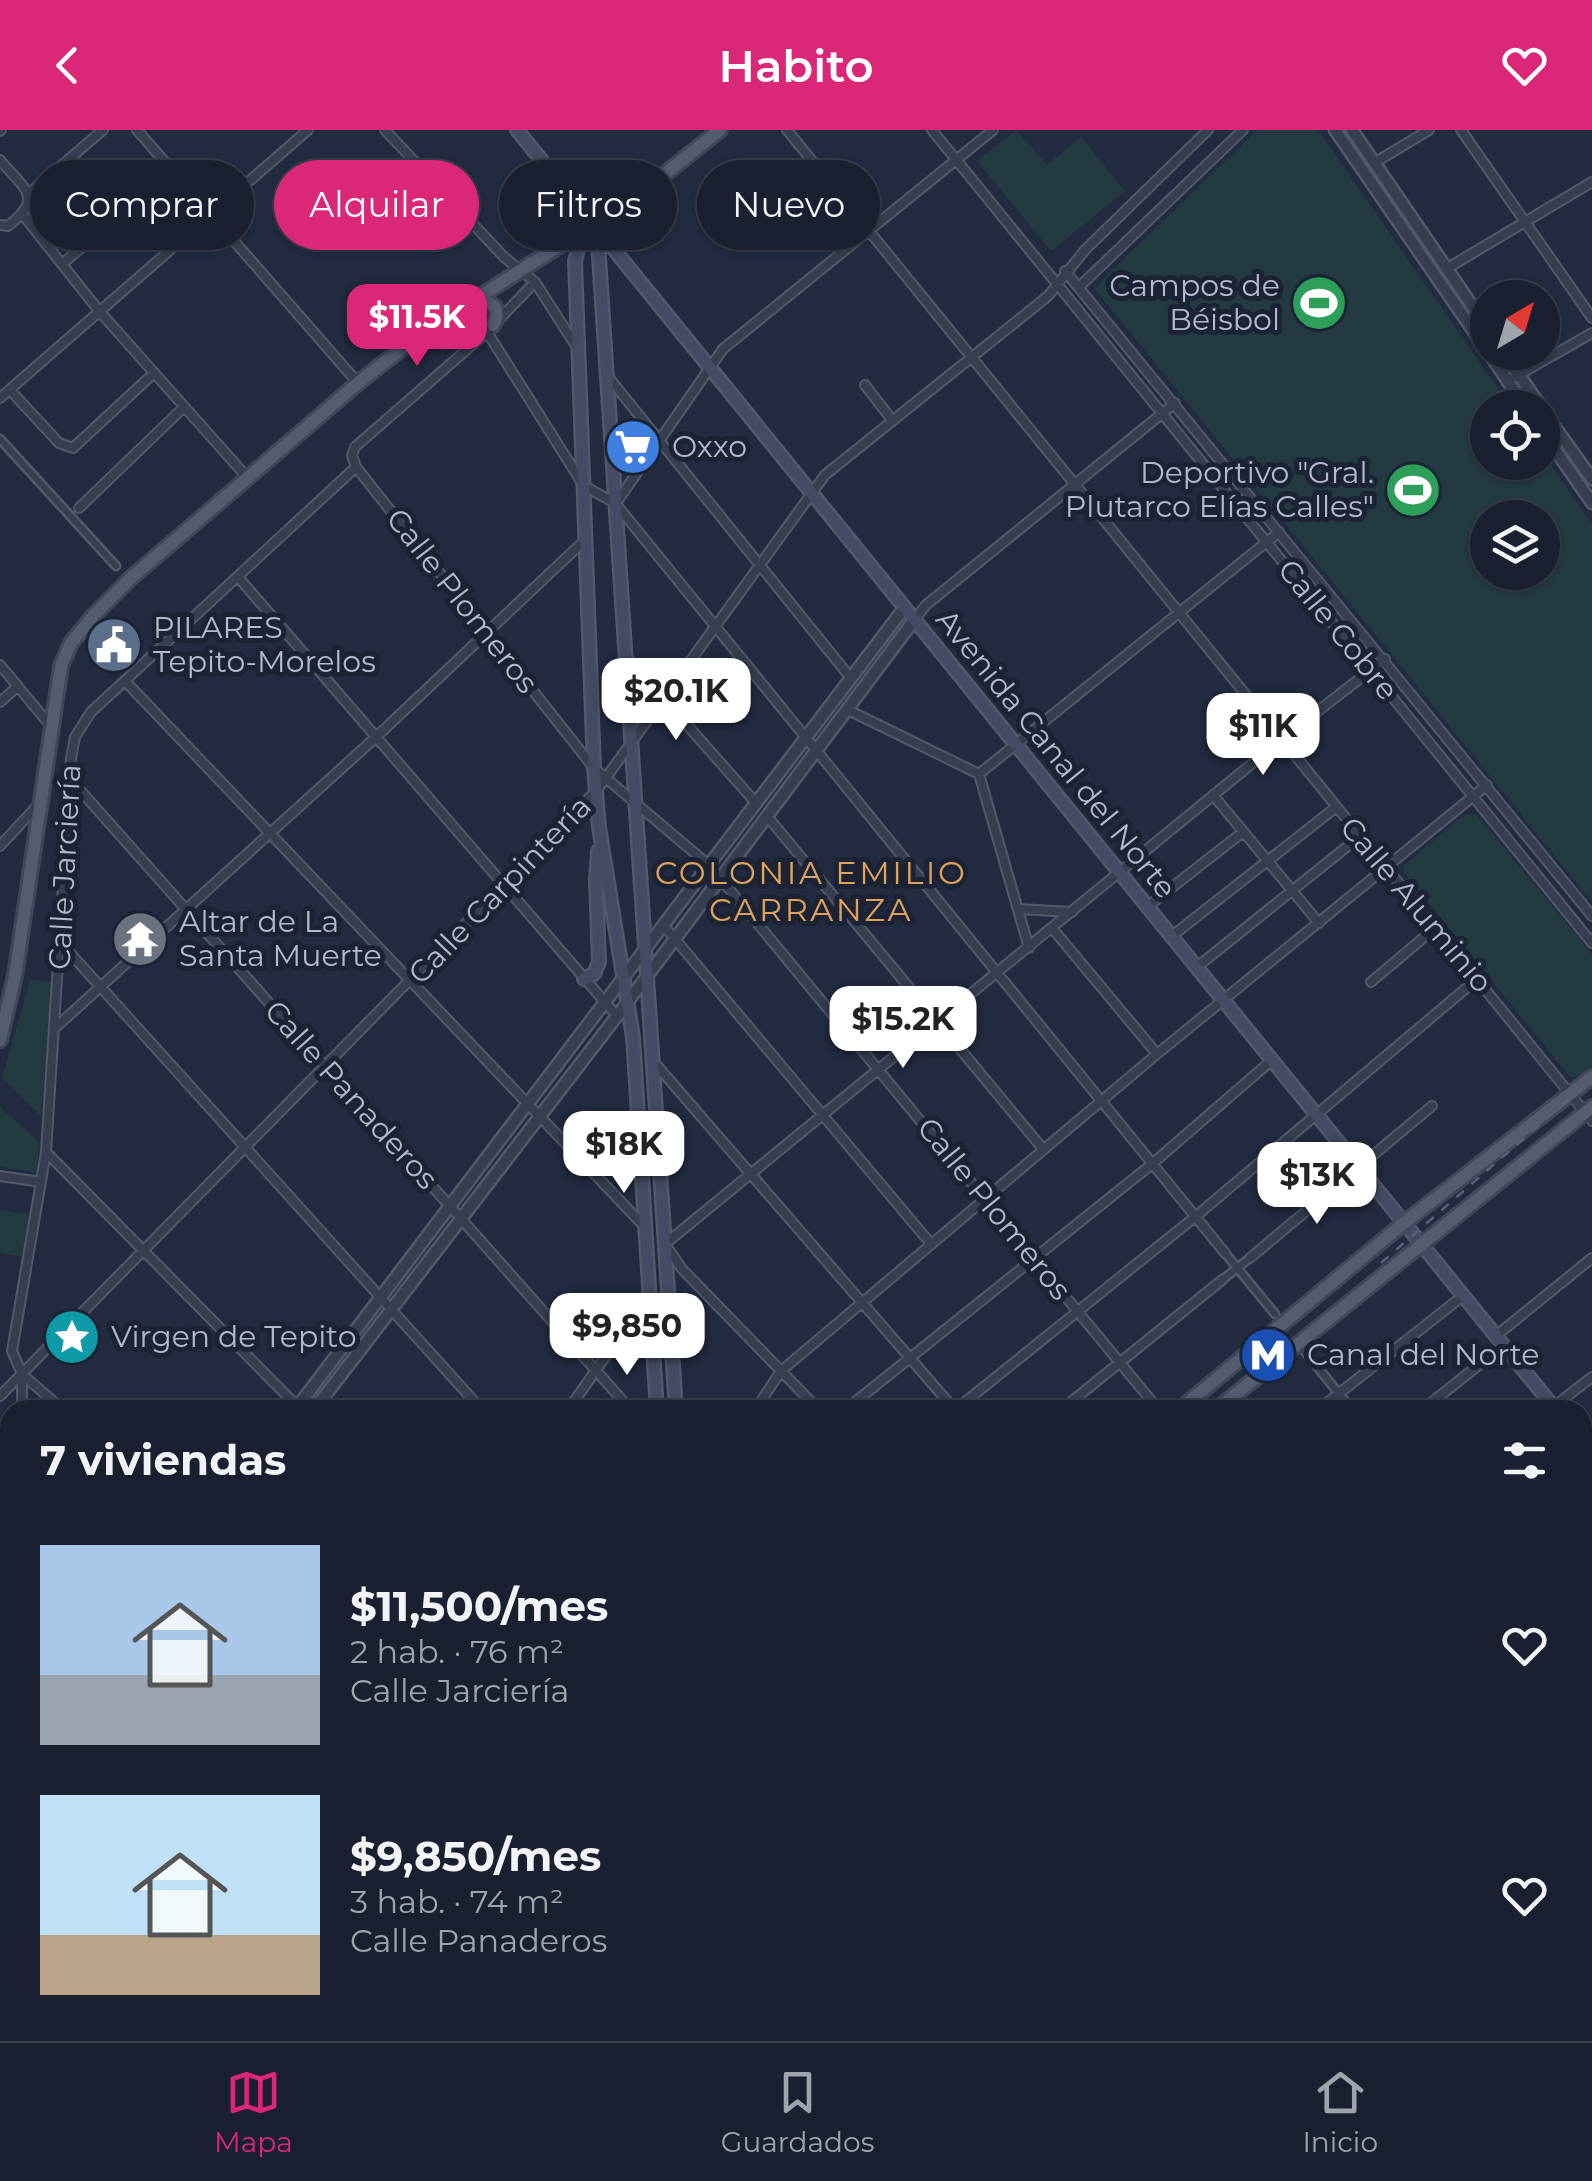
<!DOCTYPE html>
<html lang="es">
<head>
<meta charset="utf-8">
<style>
	body { margin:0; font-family:Montserrat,sans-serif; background:#232838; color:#f1f3f6; height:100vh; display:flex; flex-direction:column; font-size:38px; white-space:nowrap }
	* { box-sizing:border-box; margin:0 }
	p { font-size:32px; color:#9fa3ab }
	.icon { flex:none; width:55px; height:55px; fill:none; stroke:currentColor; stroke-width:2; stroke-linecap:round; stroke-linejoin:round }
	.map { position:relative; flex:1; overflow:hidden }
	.details { position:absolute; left:0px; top:1270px; width:1592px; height:642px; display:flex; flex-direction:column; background:#1a2030; border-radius:30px 30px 0 0; box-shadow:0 2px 8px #0004,0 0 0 2px #383e4c }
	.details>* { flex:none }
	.banner { position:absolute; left:30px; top:30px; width:1000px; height:90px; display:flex; gap:20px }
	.needle { width:65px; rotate:38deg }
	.fabs { position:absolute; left:1470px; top:150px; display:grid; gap:20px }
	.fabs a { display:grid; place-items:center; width:90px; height:90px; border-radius:50%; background:#1a2030; box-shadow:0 2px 8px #0004,0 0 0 2px #383e4c; font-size:50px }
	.price { position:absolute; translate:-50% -85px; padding:0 22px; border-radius:20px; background:#fff; color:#222; font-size:32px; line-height:65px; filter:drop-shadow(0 2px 5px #0008) }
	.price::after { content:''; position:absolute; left:50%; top:60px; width:30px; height:22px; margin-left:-15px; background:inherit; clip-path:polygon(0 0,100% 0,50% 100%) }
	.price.current { background:#db2777; color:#fff }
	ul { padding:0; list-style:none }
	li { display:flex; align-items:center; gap:30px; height:250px; padding:0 40px }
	li span { display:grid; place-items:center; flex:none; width:280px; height:200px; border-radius:0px; color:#555 }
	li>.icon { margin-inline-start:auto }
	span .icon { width:120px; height:120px; fill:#fffc; stroke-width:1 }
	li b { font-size:42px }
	h2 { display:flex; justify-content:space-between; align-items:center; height:120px; padding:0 40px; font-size:42px }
	.tag { padding:0 35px; border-radius:45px; background:#1a2030; box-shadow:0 2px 8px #0004,0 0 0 2px #383e4c; font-size:35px; line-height:90px }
	.tag.current { background:#db2777; color:#fff }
	header { display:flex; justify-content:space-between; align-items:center; height:130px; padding:0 40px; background:#db2777; color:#fff; font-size:45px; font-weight:600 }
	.menu { display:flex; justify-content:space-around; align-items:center; height:140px; border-top:2px solid #383e4c; background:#1a2030; font-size:28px; color:#9fa3ab }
	.menu a { display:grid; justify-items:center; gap:5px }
	.menu .current { color:#db2777 }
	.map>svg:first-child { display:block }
	.green { fill:#243a41; fill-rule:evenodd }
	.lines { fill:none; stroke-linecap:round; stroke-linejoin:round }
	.pedestrian-casing { stroke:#51596a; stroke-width:11 }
	.minor-casing { stroke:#51596a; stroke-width:12 }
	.tertiary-casing { stroke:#51596a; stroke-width:15 }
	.secondary-casing { stroke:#51596a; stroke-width:16 }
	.primary-casing { stroke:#3f4758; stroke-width:18 }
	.pedestrian { stroke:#363e4f; stroke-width:6 }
	.minor { stroke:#363e4f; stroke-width:8 }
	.tertiary { stroke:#363e4f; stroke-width:10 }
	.secondary { stroke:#444c63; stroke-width:11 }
	.primary { stroke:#545c70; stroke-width:12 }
	.rail { stroke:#586177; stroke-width:2.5; stroke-dasharray:10 10; stroke-linecap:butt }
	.labels { text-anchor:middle; stroke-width:10; stroke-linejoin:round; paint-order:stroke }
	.poi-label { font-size:30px; fill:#b2b9ca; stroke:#1b2334; text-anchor:start }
	.street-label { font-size:30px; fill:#b2b9ca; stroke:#1b2334 }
	.neighbourhood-label { font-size:32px; letter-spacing:2.5px; fill:#dea25a; stroke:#1b2334 }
</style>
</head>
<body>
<header><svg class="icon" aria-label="back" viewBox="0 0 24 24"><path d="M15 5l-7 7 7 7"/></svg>Habito<svg class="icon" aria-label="heart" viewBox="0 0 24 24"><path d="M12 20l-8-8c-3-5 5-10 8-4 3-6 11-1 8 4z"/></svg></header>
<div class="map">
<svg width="1592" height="1911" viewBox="0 0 1592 1911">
	<rect width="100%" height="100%" fill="#222b40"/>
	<!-- green -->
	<path class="green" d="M1016,0L1047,35L1081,7L1125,61L1051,121L977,31Z
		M1257,0H1318L1511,277L1488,278V332H1542L1543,323L1592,394V772L1094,158ZM1488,388H1542V442H1488Z
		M1476,684L1592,824V939L1580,949L1569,946L1404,743L1405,735L1463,685Z
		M30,850L52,852L41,986L2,948Z
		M0,977L40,1012L36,1043L0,1037Z
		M0,1080L31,1085L24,1127L0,1123Z
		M529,1902H710L711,1911H524Z
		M1228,1903L1234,1911H864V1903Z"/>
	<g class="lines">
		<!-- pedestrian casing -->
		<g class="pedestrian-casing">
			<path id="pedestrian" d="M0,309L116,436
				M1225,1123L1275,1184
				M1222,1150L1250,1128
				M1299,1214L1352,1280"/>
		</g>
		<!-- minor casing -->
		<g class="minor-casing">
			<path id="minor" d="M137,0L358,253
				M385,0L504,127L535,152L576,216
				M787,0L1592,991
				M932,0L1592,813
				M1461,0L1592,188
				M0,1L1,0
				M0,30C24,59 45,67 8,96L0,95
				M1374,33L1429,0
				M142,62L171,95
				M28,64L103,0
				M23,85L100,182L246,346
				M147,104L129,81L128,74L168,35
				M62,134L108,95
				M1446,139L1592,52
				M1065,141L1592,786
				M535,152L487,202L355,317L352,325L356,337L594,638L710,736L1159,1280
				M1079,157L1243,0
				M487,202L584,356L615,373L1225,1123
				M609,248L850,547
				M1508,251L1592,203
				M865,255L892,290
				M10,260L59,313L73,318L154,243
				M0,268L308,0
				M616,373L723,219L993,0
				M79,378L184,277
				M238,447L617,886
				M915,489L926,475L1175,273
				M626,526L756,673
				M0,535L50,595
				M126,552L644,1096
				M0,572L17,557
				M846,579L979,644L1029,818
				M979,644L1279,402
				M71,650L631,1280
				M1213,665L1319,793
				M767,686L1043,1019
				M0,716L38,675
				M1148,776L1243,702
				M1019,779L1072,782
				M664,796L931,1114
				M1052,798L1157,924
				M1172,806L1335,678
				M61,813L482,1280
				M1197,837L1359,707
				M1371,852L1435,798
				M55,898L375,608L585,410
				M653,931L955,1280L1195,1087L1477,849
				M46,1022L301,1280
				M0,1046L41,1052
				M1250,1128L1432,976
				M1497,1205L1592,1128
				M22,1244L63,1280
				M0,1266L597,660L825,345L1048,166L1085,120L1208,0
				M1552,1278L1592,1247
				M22,1280V1244L12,1221L46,1022L71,628L75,607L91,582L356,337
				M568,1280L648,1166
				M755,1280L781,1241L1157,924L1487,655
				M819,1280L682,1139L665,1114L1282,609L1385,529
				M845,1280L1152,1034L1272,930
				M1061,1280L1222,1150
				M1318,1280L1464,1165
				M1422,1280L1504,1215
				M1582,1349L1592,1341
				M0,1421L10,1431
				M1582,1448L1592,1440
				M1582,1557L1592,1549
				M1582,1561L1592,1572
				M0,1598L10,1586
				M0,1639L10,1647
				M1582,1641L1592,1634
				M1582,1724L1592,1717
				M1582,1804L1592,1798
				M1582,1843L1592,1855
				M0,1880L10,1889
				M24,1902L33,1911
				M271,1902L280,1911
				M503,1902L512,1911
				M855,1902V1911
				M1353,1902L1360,1911
				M151,1911L156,1902
				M334,1911L339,1902
				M1410,1911L1424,1902"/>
		</g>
		<!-- tertiary casing -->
		<g class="tertiary-casing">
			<path id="tertiary" d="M1335,0L1488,222
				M1352,0L1488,199
				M1488,222L1526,278
				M1503,222L1542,278
				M1542,279L1592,349
				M1542,301L1592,373
				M295,1280L905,477
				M314,1280L617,886L915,489
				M0,1666L10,1653
				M0,1689L10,1676"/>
		</g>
		<!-- secondary casing -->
		<g class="secondary-casing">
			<path id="secondary" d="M517,0L1556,1280
				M597,98L676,1280
				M582,105L575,131L594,638L599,697L633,907L657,1280
				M584,849L594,844L599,832L596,750L598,721
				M1582,1312L1592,1323
				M690,1902L691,1911
				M715,1902L716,1911"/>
		</g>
		<!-- primary casing -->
		<g class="primary-casing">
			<path id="primary" d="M474,172H487L495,177L497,187L493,195
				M0,910L15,846L61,536L71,513L94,485L131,448L358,253L419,205L567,111L597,98L720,0
				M1179,1280L1405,1092L1592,947
				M1216,1280L1592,977
				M1582,1884L1592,1878
				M425,1911L435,1902
				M459,1911L469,1902
				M1540,1911L1554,1902
				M1583,1911L1592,1906"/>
		</g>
		<!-- pedestrian -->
		<use href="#pedestrian" class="pedestrian"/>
		<!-- minor -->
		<use href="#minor" class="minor"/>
		<!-- tertiary -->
		<use href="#tertiary" class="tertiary"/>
		<!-- secondary -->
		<use href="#secondary" class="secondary"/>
		<!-- primary -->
		<use href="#primary" class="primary"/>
		<!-- rail -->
		<path class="rail" d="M1381,1133L1592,949
			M444,1911L453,1902"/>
	</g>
	<!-- icons -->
	<defs>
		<g id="stadium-disc" transform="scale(2.875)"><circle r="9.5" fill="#2e9e5b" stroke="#1b2334"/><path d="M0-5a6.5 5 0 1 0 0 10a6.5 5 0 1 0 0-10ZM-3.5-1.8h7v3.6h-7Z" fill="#fff"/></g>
		<g id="supermarket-disc" transform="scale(2.875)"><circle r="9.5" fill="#3f7fe0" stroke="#1b2334"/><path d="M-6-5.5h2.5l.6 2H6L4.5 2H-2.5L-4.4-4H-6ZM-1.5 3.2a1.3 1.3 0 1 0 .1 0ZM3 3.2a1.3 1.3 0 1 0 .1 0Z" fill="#fff"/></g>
		<g id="civic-disc" transform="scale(2.875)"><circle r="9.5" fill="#5c6f8a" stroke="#1b2334"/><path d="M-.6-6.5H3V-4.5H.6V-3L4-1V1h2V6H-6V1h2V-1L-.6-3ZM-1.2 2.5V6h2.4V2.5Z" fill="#fff"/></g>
		<g id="temple-disc" transform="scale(2.875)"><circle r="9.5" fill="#6b7280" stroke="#1b2334"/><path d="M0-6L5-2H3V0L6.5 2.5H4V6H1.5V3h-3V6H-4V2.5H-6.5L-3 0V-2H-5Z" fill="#fff"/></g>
		<g id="sight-disc" transform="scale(2.875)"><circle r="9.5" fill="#0f9aa8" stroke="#1b2334"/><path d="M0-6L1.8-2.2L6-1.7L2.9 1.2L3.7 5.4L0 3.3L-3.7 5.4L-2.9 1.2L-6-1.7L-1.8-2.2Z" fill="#fff"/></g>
		<g id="metro-disc" transform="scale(2.875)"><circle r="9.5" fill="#1a4fb4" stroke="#1b2334"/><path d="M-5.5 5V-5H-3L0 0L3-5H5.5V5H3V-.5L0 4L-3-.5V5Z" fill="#fff"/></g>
	</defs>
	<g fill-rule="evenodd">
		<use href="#stadium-disc" x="1319" y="173"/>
		<use href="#supermarket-disc" x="633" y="317"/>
		<use href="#stadium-disc" x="1413" y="360"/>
		<use href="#civic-disc" x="114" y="515"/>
		<use href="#temple-disc" x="140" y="809"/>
		<use href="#sight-disc" x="72" y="1207"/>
		<use href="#metro-disc" x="1268" y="1225"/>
	</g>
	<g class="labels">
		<!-- poi labels -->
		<g class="poi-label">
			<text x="1280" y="166" text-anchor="end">Campos de<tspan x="1280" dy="34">Béisbol</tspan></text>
			<text x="672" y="327">Oxxo</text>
			<text x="1374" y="353" text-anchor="end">Deportivo "Gral.<tspan x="1374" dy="34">Plutarco Elías Calles"</tspan></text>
			<text x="153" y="508">PILARES<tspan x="153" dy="34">Tepito-Morelos</tspan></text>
			<text x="179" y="802">Altar de La<tspan x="179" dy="34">Santa Muerte</tspan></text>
			<text x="111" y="1217">Virgen de Tepito</text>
			<text x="1307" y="1235">Canal del Norte</text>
		</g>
		<!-- street labels -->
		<g class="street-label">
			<text transform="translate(462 471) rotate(52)" y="10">Calle Plomeros</text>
			<text transform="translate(1338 500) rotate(51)" y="10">Calle Cobre</text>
			<text transform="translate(1056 624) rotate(51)" y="10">Avenida Canal del Norte</text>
			<text transform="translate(65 737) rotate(-87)" y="10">Calle Jarciería</text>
			<text transform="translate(500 760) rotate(-46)" y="10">Calle Carpintería</text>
			<text transform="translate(1416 775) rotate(50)" y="10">Calle Aluminio</text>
			<text transform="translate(351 965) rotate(48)" y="10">Calle Panaderos</text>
			<text transform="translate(994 1079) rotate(51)" y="10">Calle Plomeros</text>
		</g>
		<!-- neighbourhood labels -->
		<g class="neighbourhood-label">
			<text x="811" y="754">COLONIA EMILIO<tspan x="811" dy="37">CARRANZA</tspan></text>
		</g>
	</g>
</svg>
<div class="fabs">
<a><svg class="needle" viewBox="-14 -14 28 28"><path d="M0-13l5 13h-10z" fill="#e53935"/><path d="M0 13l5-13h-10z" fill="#9fa3ab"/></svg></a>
<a><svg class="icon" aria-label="locate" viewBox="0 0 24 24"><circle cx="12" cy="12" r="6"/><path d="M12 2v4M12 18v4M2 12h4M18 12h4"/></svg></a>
<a><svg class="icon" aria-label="layers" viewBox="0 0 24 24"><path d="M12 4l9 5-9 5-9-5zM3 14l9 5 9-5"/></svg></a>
</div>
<b class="price current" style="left:417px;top:239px">$11.5K</b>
<b class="price" style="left:676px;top:613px">$20.1K</b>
<b class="price" style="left:1263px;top:648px">$11K</b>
<b class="price" style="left:903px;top:941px">$15.2K</b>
<b class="price" style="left:624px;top:1066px">$18K</b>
<b class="price" style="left:1317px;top:1097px">$13K</b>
<b class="price" style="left:627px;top:1248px">$9,850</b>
<div class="banner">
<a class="tag">Comprar</a>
<a class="tag current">Alquilar</a>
<a class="tag">Filtros</a>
<a class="tag">Nuevo</a>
</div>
<section class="details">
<h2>7 viviendas<svg class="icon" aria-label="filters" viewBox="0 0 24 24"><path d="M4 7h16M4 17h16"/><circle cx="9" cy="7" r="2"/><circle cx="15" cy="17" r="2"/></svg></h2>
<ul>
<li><span style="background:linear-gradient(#a9c7e8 65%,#9aa5b1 0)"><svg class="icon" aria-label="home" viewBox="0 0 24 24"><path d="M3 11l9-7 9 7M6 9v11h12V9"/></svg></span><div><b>$11,500/mes</b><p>2 hab. · 76 m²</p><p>Calle Jarciería</p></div><svg class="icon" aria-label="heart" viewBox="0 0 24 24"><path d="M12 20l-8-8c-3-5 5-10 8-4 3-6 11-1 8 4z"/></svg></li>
<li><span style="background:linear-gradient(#bfe0f5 70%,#b9a48a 0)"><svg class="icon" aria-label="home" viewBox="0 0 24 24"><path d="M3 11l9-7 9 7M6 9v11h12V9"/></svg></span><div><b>$9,850/mes</b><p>3 hab. · 74 m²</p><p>Calle Panaderos</p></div><svg class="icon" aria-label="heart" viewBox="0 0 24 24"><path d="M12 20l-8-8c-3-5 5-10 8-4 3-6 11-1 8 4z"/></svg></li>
</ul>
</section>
</div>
<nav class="menu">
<a class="current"><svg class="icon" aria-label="map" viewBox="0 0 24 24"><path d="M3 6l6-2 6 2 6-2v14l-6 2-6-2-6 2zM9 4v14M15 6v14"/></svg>Mapa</a>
<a><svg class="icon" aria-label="saved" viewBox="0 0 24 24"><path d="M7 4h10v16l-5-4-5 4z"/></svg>Guardados</a>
<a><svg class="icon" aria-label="home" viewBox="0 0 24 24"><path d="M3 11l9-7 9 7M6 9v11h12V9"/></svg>Inicio</a>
</nav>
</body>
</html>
